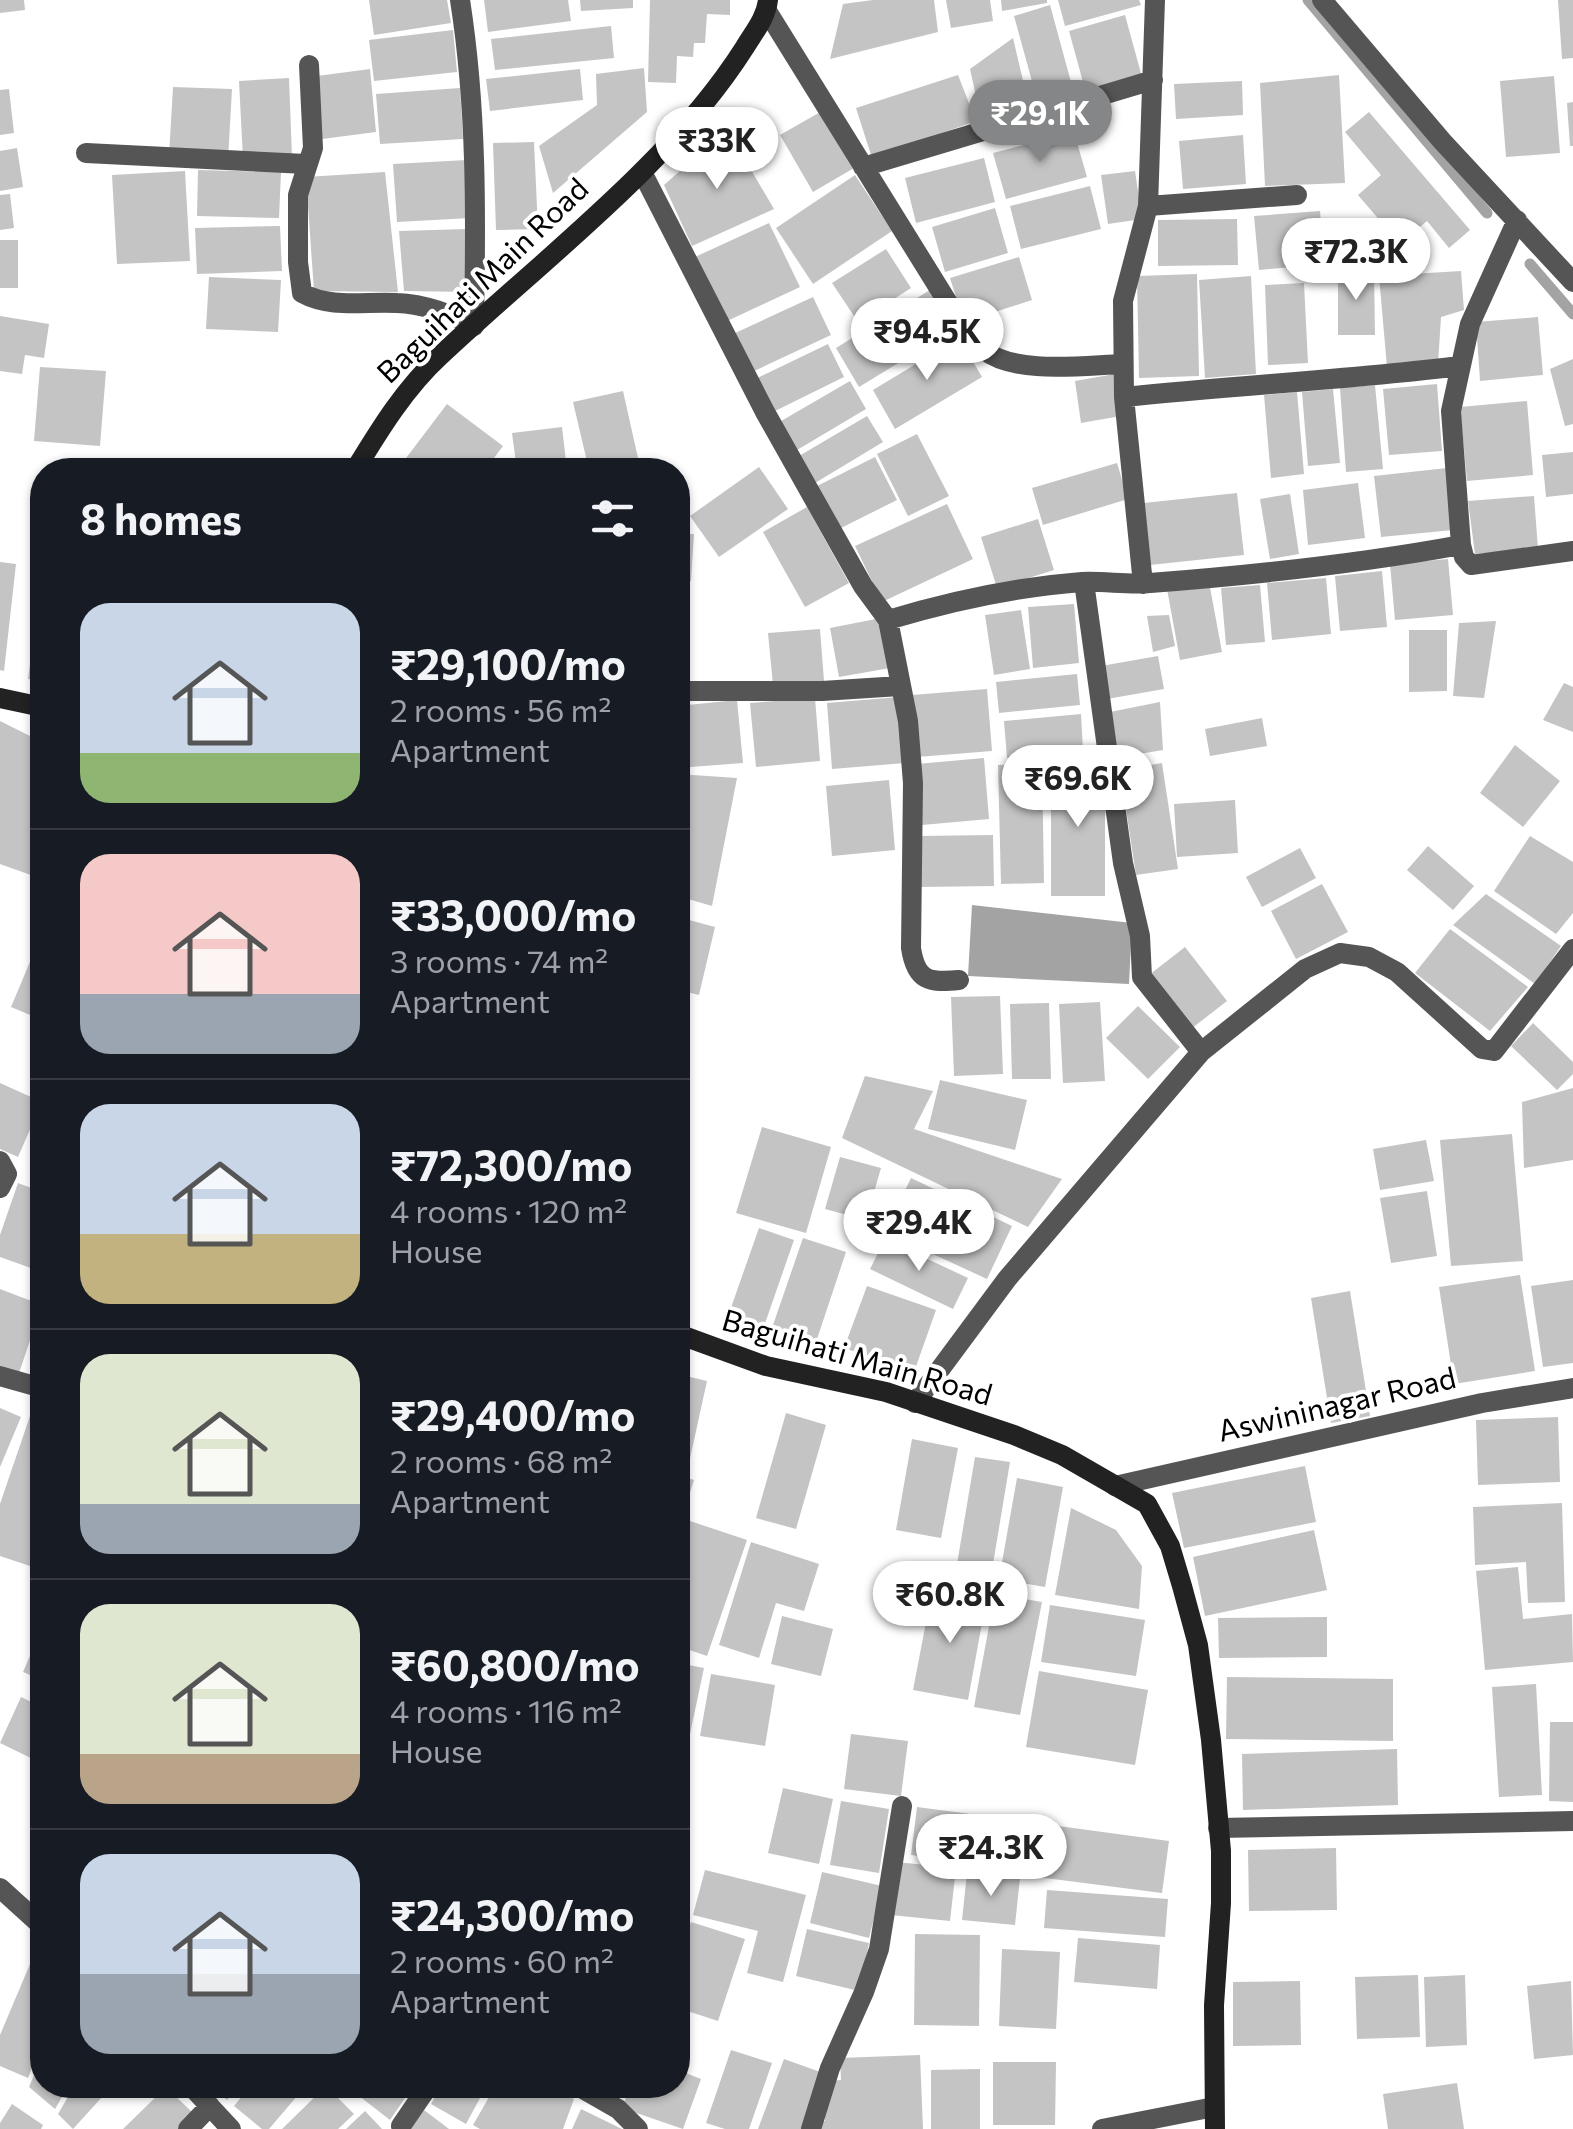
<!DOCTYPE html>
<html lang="en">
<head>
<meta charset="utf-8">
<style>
	body { margin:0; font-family:Commissioner,sans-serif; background:#242831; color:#f1f3f6; height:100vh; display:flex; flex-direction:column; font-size:38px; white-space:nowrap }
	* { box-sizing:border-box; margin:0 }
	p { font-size:32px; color:#9ea1a6 }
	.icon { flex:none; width:55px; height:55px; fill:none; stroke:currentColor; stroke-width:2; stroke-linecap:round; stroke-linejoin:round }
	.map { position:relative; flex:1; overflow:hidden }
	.details { position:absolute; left:30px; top:458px; width:660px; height:1640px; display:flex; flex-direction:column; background:#171b24; border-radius:40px; box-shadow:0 2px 8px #0004 }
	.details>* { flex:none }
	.price { position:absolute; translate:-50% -85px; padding:0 22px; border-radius:35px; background:#fff; color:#222; font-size:32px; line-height:65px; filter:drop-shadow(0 2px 5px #0008) }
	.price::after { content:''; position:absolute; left:50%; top:60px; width:30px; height:22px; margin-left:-15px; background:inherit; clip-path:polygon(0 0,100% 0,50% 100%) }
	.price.current { background:#858687; color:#fff }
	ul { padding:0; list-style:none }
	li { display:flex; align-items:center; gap:30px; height:250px; padding:0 50px }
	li+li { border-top:2px solid #363941 }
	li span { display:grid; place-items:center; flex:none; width:280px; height:200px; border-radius:30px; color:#555 }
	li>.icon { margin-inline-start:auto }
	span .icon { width:120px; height:120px; fill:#fffc; stroke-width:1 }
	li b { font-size:42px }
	h2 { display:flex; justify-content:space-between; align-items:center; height:120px; padding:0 50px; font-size:42px }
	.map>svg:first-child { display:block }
	.water { fill:#a3a3a3 }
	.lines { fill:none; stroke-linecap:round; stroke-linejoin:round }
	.stream { stroke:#a3a3a3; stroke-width:11 }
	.building { fill:#c4c4c4 }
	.street { stroke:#555; stroke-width:20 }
	.secondary { stroke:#222; stroke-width:20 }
	.labels { text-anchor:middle; stroke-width:8; stroke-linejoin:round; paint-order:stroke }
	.street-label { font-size:30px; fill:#000; stroke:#fff }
</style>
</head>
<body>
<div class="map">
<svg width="1573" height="2129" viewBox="0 0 1573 2129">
	<rect width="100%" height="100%" fill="#fff"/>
	<!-- water -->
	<path class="water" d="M972,905L1132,923L1129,984L968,976Z"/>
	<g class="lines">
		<!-- stream -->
		<path class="stream" d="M1308,0L1487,213
			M1530,264L1573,314"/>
	</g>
	<!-- building -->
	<path class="building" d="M0,0H24L25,10L0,13Z
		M369,0H447L451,23L374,35Z
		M484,0H568L571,21L488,32Z
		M580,0H633V8L581,11Z
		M650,0H730V15L707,14L705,43H694L693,57L677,56L676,83L648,82Z
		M873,0H934L938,32L830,59L843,4Z
		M946,0H990L993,21L951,28Z
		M1001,0H1047V3L1002,11Z
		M1058,0H1139L1141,5L1065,26Z
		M1558,0H1573V58L1562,59Z
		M1050,5L1074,93L1038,103L1014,16Z
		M1125,15L1142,77L1086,93L1069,31Z
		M611,26L614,58L495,70L491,39Z
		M453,30L457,72L374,81L369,40Z
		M1013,38L1029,106L981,119L970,69Z
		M644,68L647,112L553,193L539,146L597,105L596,74Z
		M370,69L376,132L322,139L317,76Z
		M580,69L583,100L490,111L486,79Z
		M958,75L976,121L872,158L856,108Z
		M1339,75L1345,183L1265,186L1260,83Z
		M1554,76L1560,153L1506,157L1500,81Z
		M289,78L292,157L243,159L239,81Z
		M1242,81L1243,115L1176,119L1174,84Z
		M173,87L232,89L228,160L169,156Z
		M460,88L463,139L380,144L376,94Z
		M9,89L14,133L0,135V90Z
		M1573,102V146H1570L1567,103Z
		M822,111L854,168L813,192L780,135Z
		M1369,112L1470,230L1449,248L1427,221L1400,244L1358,195L1381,175L1345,132Z
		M727,129L774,209L692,246L664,185Z
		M1074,132L1087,177L1006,199L993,153Z
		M1243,135L1246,184L1183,189L1179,141Z
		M534,142L538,229L496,230L493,143Z
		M17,148L23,187L0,191V151Z
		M984,158L995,202L916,223L905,178Z
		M467,160L470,218L397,222L393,164Z
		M198,170L281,172L279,218L197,216Z
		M185,171L190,261L117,264L112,175Z
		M1135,171L1142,219L1108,224L1101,175Z
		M385,172L398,292L314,291L306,177Z
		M855,175L892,231L813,284L776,228Z
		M1090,186L1101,229L1021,249L1010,206Z
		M10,194L14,228L0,230V195Z
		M995,208L1008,253L945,272L932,227Z
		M1320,211L1324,264L1259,270L1254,216Z
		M1237,219L1238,265L1158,266V220Z
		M769,223L800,287L725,322L695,257Z
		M280,226L282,271L197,274L195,228Z
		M467,229L469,292L404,291L399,231Z
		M0,240H18V288H0Z
		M886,249L911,288L858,322L832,283Z
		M1019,257L1032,300L964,322L950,278Z
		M1374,271L1375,335H1338V272Z
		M1461,271L1464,310L1441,317L1438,364L1387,367L1379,276Z
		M1197,274L1199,376L1139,378L1137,276Z
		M1251,276L1256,374L1205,378L1199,280Z
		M209,277L281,280L278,332L206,329Z
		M1304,283L1308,363L1268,365L1265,285Z
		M930,290L954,329L859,387L836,348Z
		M813,297L831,335L750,373L733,334Z
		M0,316L49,324L44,358L25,355L22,374L0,371Z
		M1538,317L1543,375L1480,381L1476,322Z
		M959,338L982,377L895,429L873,390Z
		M828,344L844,377L769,414L753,380Z
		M1573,359V424L1565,426L1550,369Z
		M40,367L106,371L100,446L34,441Z
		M1115,374L1121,416L1081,423L1075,381Z
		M850,381L866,409L792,453L776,424Z
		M1437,384L1442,451L1389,455L1383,389Z
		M1375,385L1383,469L1346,472L1340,388Z
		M1333,389L1340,463L1308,466L1302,392Z
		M623,391L638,458L589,470L573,402Z
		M1297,392L1304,474L1271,478L1264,395Z
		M1527,401L1533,475L1467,481L1460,407Z
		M447,404L503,446L485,470H461L447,460L439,470H397Z
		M867,416L883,442L815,483L799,456Z
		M562,427L567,470H517L512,433Z
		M917,434L949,496L908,516L877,454Z
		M1573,452V494L1546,497L1542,455Z
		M875,457L897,500L839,529L817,486Z
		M1117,463L1128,499L1043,525L1032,488Z
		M759,467L788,509L719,557L690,516Z
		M1447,468L1453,530L1381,537L1374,476Z
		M1358,483L1365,538L1308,545L1303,490Z
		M1237,493L1244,555L1150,565L1144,503Z
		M1290,494L1299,554L1270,559L1260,499Z
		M1534,496L1538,549L1475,554L1468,501Z
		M947,504L973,559L882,602L855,546Z
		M807,507L849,583L805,607L763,532Z
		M1038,519L1054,570L997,588L981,537Z
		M678,534H694L691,581H678Z
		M1448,559L1453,615L1395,620L1390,564Z
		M0,562L16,564L4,671L0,670Z
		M1382,571L1387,627L1340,631L1335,576Z
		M1326,578L1331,634L1272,640L1267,583Z
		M1209,582L1222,652L1180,660L1167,589Z
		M1260,585L1265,642L1226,645L1221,588Z
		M1074,604L1079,663L1033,668L1028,607Z
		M38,605L42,606V681L28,679Z
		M1021,610L1030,669L994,675L985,615Z
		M1169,615L1175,646L1153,652L1147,616Z
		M881,618L890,668L839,677L830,628Z
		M1496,621L1484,698L1453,696L1459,623Z
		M820,629L824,681L773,685L768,633Z
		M1409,630H1447V691L1409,692Z
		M1158,656L1164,689L1107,699L1101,666Z
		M1077,674L1080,705L999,713L996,682Z
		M1564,683L1573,687V732L1543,720Z
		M987,689L992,751L917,757L912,695Z
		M899,697L905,763L832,769L827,703Z
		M815,698L820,761L756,767L750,703Z
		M737,700L743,763L678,768V706Z
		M1160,702L1163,750L1115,758L1110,712Z
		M1081,714L1083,751L1007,758L1004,721Z
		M1262,718L1267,746L1210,756L1205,729Z
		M0,721L42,742V879L0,864Z
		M1515,745L1560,781L1523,827L1480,793Z
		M984,758L989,819L922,825L917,764Z
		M1051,763L1105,764V896H1051Z
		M1162,763L1178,869L1136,875L1120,770Z
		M1042,764L1044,883L1001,884L998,765Z
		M678,774L737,778L712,906L678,896Z
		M889,780L895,850L832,856L826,786Z
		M1235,800L1238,853L1177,857L1174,804Z
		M993,835L994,886L919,887L918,836Z
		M1530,836L1573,862V913L1556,934L1494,891Z
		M1428,846L1474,886L1453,910L1407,870Z
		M1300,848L1316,878L1262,907L1246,877Z
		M1322,884L1348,932L1296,959L1271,911Z
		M1486,894L1561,946L1535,984L1453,925Z
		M678,917L715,927L699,995L678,990Z
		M1450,929L1528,987L1490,1031L1415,973Z
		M1185,947L1227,1001L1191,1029L1149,975Z
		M32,957L42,962V1020L11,1007Z
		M1000,996L1003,1074L954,1076L951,997Z
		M1100,1002L1105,1081L1063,1083L1059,1004Z
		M1049,1003L1051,1079H1012L1010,1004Z
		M1138,1006L1180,1047L1148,1079L1106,1038Z
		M1533,1023L1573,1062V1074L1557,1090L1511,1046Z
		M865,1076L933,1091L914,1129L1062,1179L1028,1227L842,1138Z
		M940,1080L1027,1100L1015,1150L928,1129Z
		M0,1083L42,1102L18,1157L0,1149Z
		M1573,1088V1160L1524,1168L1522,1102Z
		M762,1127L831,1147L806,1233L736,1213Z
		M1512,1134L1523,1261L1451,1266L1440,1140Z
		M1426,1140L1434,1181L1380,1190L1373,1149Z
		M840,1157L881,1168L866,1220L825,1209Z
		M911,1178L1012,1226L987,1279L885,1232Z
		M18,1183L42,1192V1272L0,1257V1235Z
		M1427,1191L1437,1256L1391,1263L1380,1198Z
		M759,1228L794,1240L762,1332L727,1319Z
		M803,1238L846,1252L816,1342L772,1328Z
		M885,1239L968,1278L953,1309L870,1269Z
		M1520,1275L1535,1371L1454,1384L1439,1287Z
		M1573,1280V1363L1543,1367L1531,1286Z
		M867,1286L936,1310L914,1372L844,1348Z
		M0,1289L42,1305L18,1376L0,1369Z
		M1350,1291L1370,1416L1331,1423L1311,1298Z
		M678,1374L707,1381L689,1463L678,1460Z
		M0,1408L21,1417L0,1467Z
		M786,1413L826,1425L796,1529L756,1518Z
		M30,1416L42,1420V1570L0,1556V1504Z
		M1558,1417L1560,1482L1478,1485L1476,1420Z
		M912,1439L958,1448L941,1538L896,1530Z
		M975,1457L1010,1462L992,1570L957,1564Z
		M1305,1466L1316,1522L1184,1548L1172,1493Z
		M678,1475L694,1480L678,1530Z
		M1017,1478L1063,1487L1045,1587L999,1579Z
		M1562,1503L1565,1602L1528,1603L1526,1562L1475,1565L1473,1507Z
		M1071,1508L1116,1530L1142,1566L1139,1609L1055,1595Z
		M690,1521L747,1540L707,1656L678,1646V1558Z
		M1314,1530L1327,1590L1205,1616L1193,1557Z
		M751,1542L819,1564L804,1611L776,1603L759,1658L719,1645Z
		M1518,1567L1523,1619L1572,1614L1573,1662L1485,1670L1476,1571Z
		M932,1591L986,1601L968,1700L913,1690Z
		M995,1594L1042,1602L1020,1715L974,1707Z
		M1050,1605L1145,1620L1136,1676L1041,1662Z
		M782,1616L833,1629L821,1676L771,1664Z
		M1327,1617V1657L1219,1658L1218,1618Z
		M42,1628V1680L23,1672Z
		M678,1663L704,1668L679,1786H678Z
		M1039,1671L1148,1690L1135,1765L1026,1747Z
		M711,1674L775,1685L765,1746L700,1736Z
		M1227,1677L1393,1679V1741L1226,1739Z
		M1536,1684L1542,1795L1499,1797L1492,1687Z
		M21,1697L42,1707L41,1763L0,1743Z
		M1550,1722H1573V1802L1549,1801Z
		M851,1734L908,1741L901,1796L844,1789Z
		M1397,1749L1398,1805L1243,1810L1242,1754Z
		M783,1788L833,1799L819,1864L768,1853Z
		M841,1801L889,1809L879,1873L830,1865Z
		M917,1807L993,1817L987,1864L911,1855Z
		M1014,1820L1169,1841L1162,1893L1007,1873Z
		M1336,1848L1337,1910L1249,1911L1248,1850Z
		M896,1862L956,1868L950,1921L891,1915Z
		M705,1870L806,1895L783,1982L747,1973L758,1931L693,1915Z
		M822,1872L882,1886L869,1938L810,1923Z
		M967,1873L1020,1878L1015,1925L962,1920Z
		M1047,1890L1168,1899L1165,1937L1044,1928Z
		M691,1922L745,1939L718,2021L678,2008V1963Z
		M807,1929L869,1943L859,1991L796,1976Z
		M915,1934L980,1935L979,2026L914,2025Z
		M1078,1938L1160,1945L1157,1989L1074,1982Z
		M1002,1949L1060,1952L1056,2029L999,2026Z
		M33,1957L42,1961V2043L28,2078L0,2066V2035Z
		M1418,1975L1420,2037L1357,2039L1355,1977Z
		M1465,1975L1467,2045L1426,2047L1424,1977Z
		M1300,1981L1301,2045L1233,2046V1982Z
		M1571,1981L1573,2055L1534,2059L1527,1986Z
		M731,2050L772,2063L749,2129H725L706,2123Z
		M920,2055L923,2129H816V2122L825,2121L823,2100L829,2081L841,2080L840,2058Z
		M42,2056V2085H69L55,2109L29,2087Z
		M784,2059L823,2073L803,2129H758Z
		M993,2062H1056L1055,2125H993Z
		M980,2069V2129H931V2070Z
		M678,2070L701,2079L683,2129L622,2108L631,2085H678Z
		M1457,2083L1464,2129H1388L1383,2094Z
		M75,2085H113L73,2129L58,2114Z
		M210,2085H240L227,2100Z
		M251,2085H300L304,2088L269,2129H262L234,2106Z
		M345,2085H414L390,2120Z
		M442,2085H487L466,2124L431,2104Z
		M496,2085H546L574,2099L563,2129H480L473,2125Z
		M326,2086L354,2114L338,2129H282Z
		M166,2087L195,2115L181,2129H123Z
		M12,2104L43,2125L41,2129H0V2123Z
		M581,2109L622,2129H572Z
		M424,2110L449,2129H409Z
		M365,2111L382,2129H346Z"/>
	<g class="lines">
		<!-- street -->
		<path class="street" d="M1322,0L1442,141L1573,282
			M767,11L963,327C970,334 976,343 984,350C1015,375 1085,365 1123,364
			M309,65L313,148L298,195V262L302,293C331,309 365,301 397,303C425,304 450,314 474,326C476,217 477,108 460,0
			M86,153L306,164
			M863,167L1153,80
			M642,172L765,412L863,586L888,620L908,721L913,783L911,948C916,981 929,983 959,980
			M1148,206L1297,195
			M1517,220L1470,324L1451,411L1461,545L1464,557L1471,565L1573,551
			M1124,397C1236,385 1348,380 1460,366
			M1084,582L1123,863L1140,936L1142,977L1201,1052
			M1143,584L1124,397L1123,301L1148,206L1155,0
			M888,620C951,601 1016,587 1082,582C1105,581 1128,585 1150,583C1254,575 1358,564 1461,545
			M678,691H822L900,686
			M0,1161L7,1174L0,1188
			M0,1376L42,1388
			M915,1403L1007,1279L1201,1052L1305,969L1340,953L1369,957L1397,972L1482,1049L1494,1051L1573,949
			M1115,1486L1482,1403L1573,1388
			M1218,1828L1573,1821
			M0,1888L42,1926
			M190,2085L231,2129
			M576,2085L618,2109L638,2129
			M401,2126L429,2085
			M188,2129L210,2106
			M811,2129L830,2068L864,1992L879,1949L902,1806
			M1102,2129L1214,2107"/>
		<!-- secondary -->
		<path class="secondary" d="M355,470C380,429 405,388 441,355C542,260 671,164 745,47C754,32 766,18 768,0
			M0,698L42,707
			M678,1334L766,1366L886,1392L1014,1435L1062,1455L1147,1504L1170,1546L1182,1586L1198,1645L1211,1740L1221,1851V1903L1214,2005L1215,2129"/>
	</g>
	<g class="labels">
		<!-- street labels -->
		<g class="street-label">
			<text transform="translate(483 281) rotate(-44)" y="10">Baguihati Main Road</text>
			<text transform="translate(857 1358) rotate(16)" y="10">Baguihati Main Road</text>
			<text transform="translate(1337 1405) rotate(-13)" y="10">Aswininagar Road</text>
		</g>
	</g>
</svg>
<b class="price current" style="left:1040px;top:165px">₹29.1K</b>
<b class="price" style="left:717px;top:192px">₹33K</b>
<b class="price" style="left:1356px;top:303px">₹72.3K</b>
<b class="price" style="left:927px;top:383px">₹94.5K</b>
<b class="price" style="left:1078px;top:830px">₹69.6K</b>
<b class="price" style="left:919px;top:1274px">₹29.4K</b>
<b class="price" style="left:950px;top:1646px">₹60.8K</b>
<b class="price" style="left:991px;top:1899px">₹24.3K</b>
<section class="details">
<h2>8 homes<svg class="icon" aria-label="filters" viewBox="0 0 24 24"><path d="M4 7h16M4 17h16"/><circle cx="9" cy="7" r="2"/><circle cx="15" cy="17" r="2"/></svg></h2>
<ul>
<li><span style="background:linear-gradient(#c9d6e8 75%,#8fb573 0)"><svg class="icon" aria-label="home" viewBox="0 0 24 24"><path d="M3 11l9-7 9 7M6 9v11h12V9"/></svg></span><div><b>₹29,100/mo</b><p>2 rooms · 56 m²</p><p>Apartment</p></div></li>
<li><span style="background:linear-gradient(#f6c9c9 70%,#9aa5b1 0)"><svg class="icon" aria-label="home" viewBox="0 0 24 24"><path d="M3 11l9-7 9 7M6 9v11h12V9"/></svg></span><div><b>₹33,000/mo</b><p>3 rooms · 74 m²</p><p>Apartment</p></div></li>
<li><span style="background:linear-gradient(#c9d6e8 65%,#c2b280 0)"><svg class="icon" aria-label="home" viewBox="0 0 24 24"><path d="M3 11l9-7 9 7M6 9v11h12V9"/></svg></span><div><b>₹72,300/mo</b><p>4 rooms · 120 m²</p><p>House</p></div></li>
<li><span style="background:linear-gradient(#dfe7d0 75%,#9aa5b1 0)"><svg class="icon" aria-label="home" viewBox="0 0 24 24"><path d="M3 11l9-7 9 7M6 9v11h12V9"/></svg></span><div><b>₹29,400/mo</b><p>2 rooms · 68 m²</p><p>Apartment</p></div></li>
<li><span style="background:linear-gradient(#dfe7d0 75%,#b9a48a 0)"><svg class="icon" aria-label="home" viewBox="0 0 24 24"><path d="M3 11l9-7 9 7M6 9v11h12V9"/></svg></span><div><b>₹60,800/mo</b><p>4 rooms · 116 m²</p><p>House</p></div></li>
<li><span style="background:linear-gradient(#c9d6e8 60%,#9aa5b1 0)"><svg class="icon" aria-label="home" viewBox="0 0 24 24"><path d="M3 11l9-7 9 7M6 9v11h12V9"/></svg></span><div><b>₹24,300/mo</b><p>2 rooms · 60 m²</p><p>Apartment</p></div></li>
</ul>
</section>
</div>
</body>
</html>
